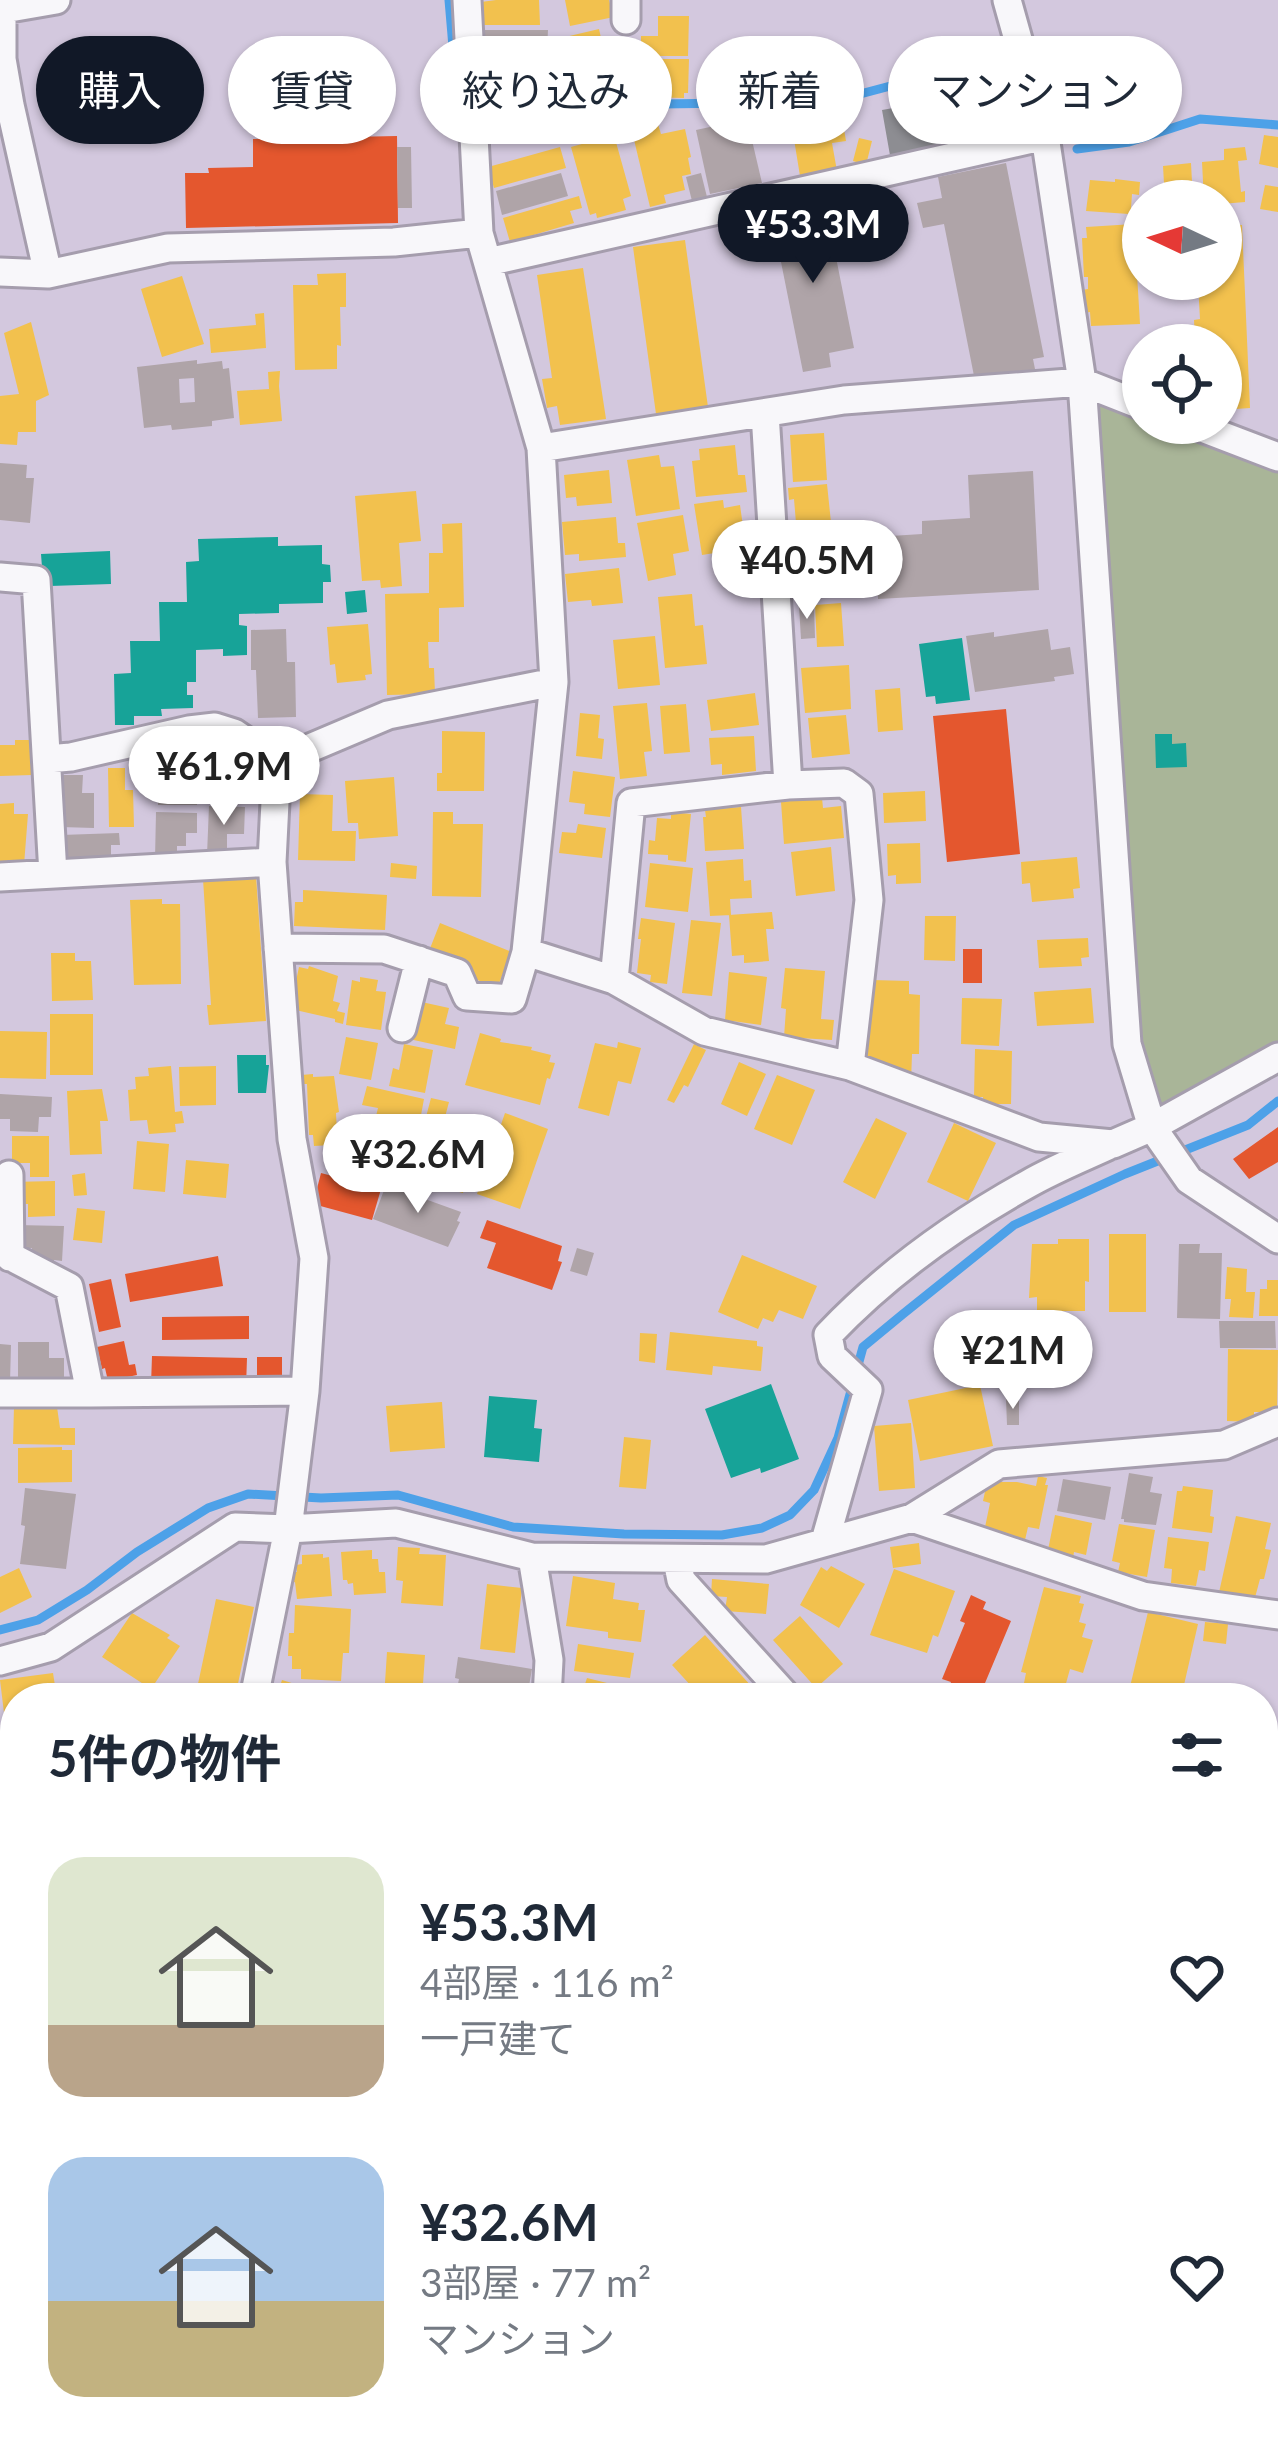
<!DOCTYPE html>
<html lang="ja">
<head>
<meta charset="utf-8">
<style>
	body { margin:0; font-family:Lato,"Noto Sans JP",sans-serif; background:#f6f6f7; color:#1f2937; height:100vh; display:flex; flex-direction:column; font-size:45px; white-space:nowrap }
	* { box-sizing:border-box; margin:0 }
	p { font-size:39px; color:#747a83 }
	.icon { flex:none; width:66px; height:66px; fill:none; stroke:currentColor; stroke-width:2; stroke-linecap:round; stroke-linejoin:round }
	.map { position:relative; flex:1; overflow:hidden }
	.side { position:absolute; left:0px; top:1683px; width:1278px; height:771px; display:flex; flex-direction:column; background:#fff; border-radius:48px 48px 0 0; box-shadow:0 3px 9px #0004 }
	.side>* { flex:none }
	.banner { position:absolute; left:36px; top:36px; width:1206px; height:108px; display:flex; gap:24px }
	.needle { width:78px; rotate:274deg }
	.buttons { position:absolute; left:1122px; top:180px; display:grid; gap:24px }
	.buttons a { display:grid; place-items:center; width:120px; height:120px; border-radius:50%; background:#fff; box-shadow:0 3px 9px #0004; font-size:60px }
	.price { position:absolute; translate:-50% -102px; padding:0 27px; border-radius:42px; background:#fff; color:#222; font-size:39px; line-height:78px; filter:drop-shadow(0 3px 6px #0008) }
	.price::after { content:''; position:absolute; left:50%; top:72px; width:36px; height:27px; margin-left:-18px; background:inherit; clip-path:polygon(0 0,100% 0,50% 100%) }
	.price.current { background:#111827; color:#fff }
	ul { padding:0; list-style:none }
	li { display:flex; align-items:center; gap:36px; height:300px; padding:0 48px }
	li span { display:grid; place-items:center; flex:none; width:336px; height:240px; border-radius:36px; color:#555 }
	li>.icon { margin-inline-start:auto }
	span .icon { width:144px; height:144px; fill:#fffc; stroke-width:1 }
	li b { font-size:51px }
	h2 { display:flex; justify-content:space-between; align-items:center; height:144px; padding:0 48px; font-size:51px }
	.pill { padding:0 42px; border-radius:54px; background:#fff; box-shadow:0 3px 9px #0004; font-size:42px; line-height:108px }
	.pill.current { background:#111827; color:#fff }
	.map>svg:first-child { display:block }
	.built { fill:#d1bee2 }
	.green { fill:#a9b598 }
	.homes { fill:#f2c14e }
	.shops { fill:#e4572e }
	.public { fill:#17a398 }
	.industry { fill:#8d8d92 }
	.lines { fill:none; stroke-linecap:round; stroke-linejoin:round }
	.stream { stroke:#4da1e8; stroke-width:9 }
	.building { fill:#afa4a8; fill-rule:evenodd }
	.minor-casing { stroke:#a59dad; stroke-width:33 }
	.primary-casing { stroke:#b6aab7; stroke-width:51 }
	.minor { stroke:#f8f7fa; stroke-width:27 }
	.primary { stroke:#f4eef2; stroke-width:45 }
</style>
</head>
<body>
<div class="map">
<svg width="1278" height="2453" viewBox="0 0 1278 2453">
	<rect width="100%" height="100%" fill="#d3c8de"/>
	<!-- built -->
	<path class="built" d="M0,2324L15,2328V2439H1061L1066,2453H5L0,2450Z"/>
	<!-- green -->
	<path class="green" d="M1091,400L1143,419V423H1153L1278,470V1043L1160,1110L1140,1041Z
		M1278,1987V2237L1263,2236V1988Z"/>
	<!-- homes -->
	<path class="homes" d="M496,0H539L540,25H481V2Z
		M565,0H609L614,17L570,26Z
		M658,16H689L688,56H641V36H658Z
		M599,29L617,108L579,116L561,38Z
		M652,59H689L688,93H684V98L640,97V62L652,63Z
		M550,74L559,120L546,123L543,109L532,111L529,92L523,94L520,79Z
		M657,121L661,134L685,129L691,157L688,158L691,174L682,176L685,190L664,195L666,203L650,207L631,127Z
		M814,129L815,134L844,129L846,141L832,143L837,171L800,176L793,133Z
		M614,135L631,196L623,199L626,210L597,218L596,213L590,215L571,147Z
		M1264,135L1278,137V168L1259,164Z
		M859,138L872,141L866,165L853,161Z
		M560,147L566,168L494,188L488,167Z
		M1245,147L1247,160L1238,161L1241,192L1245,191V202L1221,204V201H1204L1202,162L1224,160V149Z
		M1191,163L1193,201H1165L1163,166Z
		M1115,179L1140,182L1139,195L1132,194L1131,208H1143V215L1086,211L1090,180L1115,182Z
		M1265,185L1278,187V212L1260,209Z
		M579,196L582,208L570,211L574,223L510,242L503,218Z
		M1134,224L1140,324L1091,326L1090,312L1084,313L1082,290L1088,289V277H1084L1082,238H1087L1086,227Z
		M1242,225L1250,408L1221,410V345H1201L1200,339H1195L1194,320L1200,319L1198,284H1193L1192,279H1221V226Z
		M685,240L708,407L656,414L633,247Z
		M583,268L606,419L560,425L557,406L547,408L542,379L552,378L537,275Z
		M346,273V307H340L341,346L337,345V369L295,370L293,285H318L317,274Z
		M182,276L204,344L162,357L141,289Z
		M264,313L266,348L211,353L209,329L256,325L255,314Z
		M31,322L49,395L36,401V432H18L17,445L0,444V396L19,394L4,333Z
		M280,371L279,386L282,421L240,425L237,391L269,389L268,372Z
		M824,433L827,480L793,482L790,435Z
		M735,445L738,475H745L747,492L696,497L692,461L700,460L699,449Z
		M659,455L661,467L674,466L680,509L636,516L627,460Z
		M609,470L612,503L577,506L576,497L566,498L564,475Z
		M827,484L832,532L797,535L794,499L789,500L788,488Z
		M416,491L421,541L399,543L402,586L381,588L380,580L362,581L355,496Z
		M723,500L724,508L740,505L746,548L702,555L694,504Z
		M683,515L689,551L673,554L676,575L648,581L637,523Z
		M616,517L618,543H625L626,557L579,561V554L565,555L562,522Z
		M462,523L464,607L439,608V642H428L429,668H434L435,694L387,695L385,594L429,593V553H443L442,524Z
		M844,544L848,587L821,589V579L799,580L797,548Z
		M619,568L623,603L592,606L591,600L568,602L565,574Z
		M692,594L695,626L703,625L707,664L665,668L658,597Z
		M841,603L844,646L817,647L815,605Z
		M368,624L372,674L365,675L366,680L337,683L335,664L330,665L327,627Z
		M655,636L660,685L618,689L613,640Z
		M849,665L851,709L805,713L801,668Z
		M900,688L903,730L878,732L875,690Z
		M755,693L759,725L711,731L707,700Z
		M647,703L652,751L644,752L647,776L620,779L613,706Z
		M686,704L690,752L664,754L660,706Z
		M580,713L600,715L598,738L604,739L602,759L576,756Z
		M846,715L850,754L812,758L808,718Z
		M442,731L485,732L484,791H437V773H442Z
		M754,736L756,771L722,775V764L711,765L709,738Z
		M15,740H32V775L0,776V745H15Z
		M108,768H125V790H133L134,827H109Z
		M573,771L615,777L610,817L584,814L585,804L569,802Z
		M394,777L398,836L359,839L358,823H348L345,781Z
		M925,791L926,821L884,823L883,793Z
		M300,794L333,795L332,831H356L355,861L298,860Z
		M822,798L823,808L841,806L844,838L784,844L781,802Z
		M14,803V814H28L24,865H0V804Z
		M741,807L744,849L705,851L703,817H706L705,810Z
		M433,812H453V824H483L481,897L432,896Z
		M671,812L691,814L686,862L668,860V855L648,854L649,840L655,841L657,818L671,819Z
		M578,824L606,828L602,858L559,853L562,832L576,833Z
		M920,843L921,883L896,884V875L888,876L887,844Z
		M831,847L835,891L796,896L791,852Z
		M1077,857L1080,888L1073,889L1074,898L1032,902L1030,883L1022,884L1021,862Z
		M743,859L744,881L751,880L752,898L730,899L731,915L710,916L706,862Z
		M391,863L417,866L416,879L390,877Z
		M650,863L693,868L688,912L645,907Z
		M256,876L266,1021L209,1025L207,1005H211L203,879Z
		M303,890L387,895L385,930L294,926L295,902H303Z
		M162,899V904H180L181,984L134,985L130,900Z
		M772,912L774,929H766L769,961L744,963V955L732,956L729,915Z
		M925,916H956L955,961L924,960Z
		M641,918L675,923L667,984L650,982L651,975L637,973L641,939H638Z
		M691,920L721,923L712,996L682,993Z
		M440,923L512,952L497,988L475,979L471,967L429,951Z
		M1088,938L1089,957L1081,958L1082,966L1039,968L1037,940Z
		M51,953H75V961H91L93,1000L52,1001Z
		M309,966L338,976L333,1001L340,1003L337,1011L345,1013L343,1024L335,1022V1019L291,1009L294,980L296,981L299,967L308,969Z
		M785,968L825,971L821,1019L834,1020L832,1040L784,1037L786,1009L781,1008Z
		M729,972L767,977L761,1025L725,1020Z
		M360,977L378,980L376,991L386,992L381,1030L346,1025L352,980L360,982Z
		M872,980L909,981V994L920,995L919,1054H912L911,1083L875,1068L876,1058H863Z
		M1091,988L1094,1023L1037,1026L1034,992Z
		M962,998L1002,999L999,1046L961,1044Z
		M417,1001L449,1008L445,1024L459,1027L455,1049L409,1039Z
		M50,1014H93V1075H50Z
		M0,1031L47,1032L46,1079L0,1078Z
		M480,1033L501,1039L500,1042L532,1047L531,1050L551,1055L549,1062L555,1063L550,1079L547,1078L540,1105L465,1085Z
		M346,1037L378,1043L371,1080L339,1074Z
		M618,1042L641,1048L631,1084L618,1081L609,1116L578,1108L595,1043L617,1048Z
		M404,1044L433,1050L425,1093L389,1086L393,1068L399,1070Z
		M694,1044L706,1050L688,1087L684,1085L674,1103L667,1100Z
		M975,1049L1012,1051L1011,1104H983V1097H974Z
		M739,1062L766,1074L747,1116L721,1104Z
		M171,1066L175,1112L182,1111L184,1123L175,1124L176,1132L149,1134L147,1120L130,1121L128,1090L136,1089L135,1077L149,1076L148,1068Z
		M216,1066V1105L180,1106L179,1067Z
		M313,1074V1077L334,1076L339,1112L336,1113L337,1133H332V1145L314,1146L313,1135H309L307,1084H302L301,1075Z
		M777,1075L815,1090L792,1145L754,1129Z
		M367,1086L424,1099L419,1126L376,1116L378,1108L362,1105Z
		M102,1089L108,1121H100L102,1154L70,1155L67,1091Z
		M431,1098L449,1102L436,1151L418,1147Z
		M505,1113L548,1129L520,1209L477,1194Z
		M876,1118L907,1133L875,1199L843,1182Z
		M954,1123L996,1143L968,1201L927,1182Z
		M364,1132L413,1141L410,1155L405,1154L402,1168L377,1164L379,1156L360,1152Z
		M12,1136H49V1177H30V1163H12Z
		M137,1141L169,1144L165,1192L133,1189Z
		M425,1153L470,1165L463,1193L417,1181Z
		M186,1160L229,1164L226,1198L183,1194Z
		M85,1173L87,1195L74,1196L72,1175Z
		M55,1181V1216L28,1217V1204H12L11,1182Z
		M77,1208L105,1211L102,1243L73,1240Z
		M1109,1234H1146V1312H1109Z
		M1058,1239H1089V1282L1085,1281V1311H1037V1297L1029,1298L1032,1244H1058Z
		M742,1255L817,1286L803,1319L779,1310L773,1322L763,1318L758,1329L718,1312Z
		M1227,1267L1247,1269L1246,1292H1255L1253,1318L1229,1317L1231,1299H1225Z
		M1267,1280H1278V1316H1259L1260,1289H1267Z
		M670,1332L757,1341V1346L763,1347L761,1371L713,1366L712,1375L666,1370Z
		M640,1333L657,1334L655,1363L639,1361Z
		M1228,1349L1278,1350L1277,1412H1254V1422L1227,1421Z
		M980,1385L993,1446L920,1461L908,1400Z
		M442,1402L445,1448L390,1452L386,1406Z
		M14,1406L57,1407L60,1428H75V1445L13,1444Z
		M911,1423L915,1488L879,1491L874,1426Z
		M624,1437L651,1440L646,1489L619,1487Z
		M62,1447V1450H72V1482L18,1483V1448Z
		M1038,1476L1047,1478L1045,1485H1048L1039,1529L1028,1527L1025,1540L984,1532L990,1503L983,1501L987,1482H1017L1036,1486Z
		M1183,1486L1213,1490L1210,1516L1214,1517L1212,1533L1172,1528L1177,1491H1182Z
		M1055,1515L1092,1523L1086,1555L1074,1552L1072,1565L1046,1560Z
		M1236,1516L1271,1523L1265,1549L1271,1550L1264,1579H1260L1253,1605L1218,1597Z
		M1119,1524L1155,1530L1147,1577L1118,1572L1120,1563L1112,1561Z
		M1168,1537L1209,1542L1205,1571L1199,1570L1196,1586L1171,1583L1172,1569L1164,1568Z
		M919,1543L921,1564L893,1568L890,1547Z
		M398,1547L420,1548L419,1554L446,1555L443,1606L401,1603L403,1581L396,1580Z
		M372,1550V1559H378L379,1572H385L386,1593L354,1595L353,1583L348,1584L347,1580H343L341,1552Z
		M323,1554V1558L329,1557L332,1596L297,1599L295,1582L292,1583L291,1572H297L296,1565L302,1564V1555Z
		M831,1566L865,1584L839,1628L800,1605L821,1567L827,1571Z
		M19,1568L32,1597L0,1613V1577Z
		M894,1569L955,1591L938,1637L933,1635L927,1653L870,1635Z
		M573,1576L615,1583L613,1599L639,1603L638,1610H645L641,1642L608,1638V1632L566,1626Z
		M712,1579L769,1584L766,1614L725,1611L727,1597L711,1596Z
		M487,1584L522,1588L515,1653L480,1649Z
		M1044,1587L1081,1596L1079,1603L1084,1604L1079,1622L1086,1624L1082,1637L1093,1640L1083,1673L1070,1669L1065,1687L1056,1684L1055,1691L1024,1683L1026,1673L1021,1672Z
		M216,1599L254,1607L235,1698H195Z
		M295,1605L351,1609L349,1653H343L341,1681L301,1679V1669H292V1656H288L289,1633H294Z
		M1148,1612L1198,1624L1181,1698H1140L1128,1695Z
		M132,1613L170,1635L167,1638L180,1646L151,1689L102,1657Z
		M800,1616L843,1664L816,1688L773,1640Z
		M1205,1622L1228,1624L1226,1644L1203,1641Z
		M705,1635L762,1698H702L672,1665Z
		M578,1644L634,1653L630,1678L574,1671Z
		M387,1652L425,1655L422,1698H384Z
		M53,1673L56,1692L65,1691L66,1698H15V1761L10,1762L0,1680Z
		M587,1678L619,1686L616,1698H574L578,1683L585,1684Z
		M282,1680L327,1694L326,1698H276Z
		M1203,1688L1243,1696V1698H1201Z
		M1152,2439H1214L1213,2453H1128Z"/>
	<!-- shops -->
	<path class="shops" d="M397,136L398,223L186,228L185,173H209L208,168L253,167V139Z
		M1006,709L1020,854L947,862L933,716Z
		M963,949H982V983H963Z
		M1278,1127V1162L1249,1179L1233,1159Z
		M321,1173L381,1189L372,1220L313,1204Z
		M487,1220L562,1246L558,1261L562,1262L552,1290L487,1268L496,1243L480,1238Z
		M218,1256L223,1286L130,1302L125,1274Z
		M111,1279L121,1327L99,1332L89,1284Z
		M249,1316V1339L162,1340V1317Z
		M124,1341L129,1365L135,1364L137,1375L108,1381L105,1368L102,1369L97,1347Z
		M152,1356L247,1358L246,1387L151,1385Z
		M257,1357H282V1387L257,1386Z
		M971,1595L986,1602L983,1609L1011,1621L980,1695L971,1691L967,1698H961L947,1692L951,1682L942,1679L965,1623L960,1621Z
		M992,2439H1027L1028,2453H993Z
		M1245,2443L1272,2445V2453H1244Z"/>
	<!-- public -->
	<path class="public" d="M278,537V546L322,545V564L330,565L331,582H323V603L279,604V613L239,614V625L247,626V655L223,656V649L196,650V682H187V695H193V708L161,709L162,716H134V725H115L114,674L131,673L130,641H160L159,602H187L186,562L199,561L198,539Z
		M110,551L111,584L50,586L43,580L41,554Z
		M365,590L367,612L347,614L345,592Z
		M962,638L970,700L936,704L935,696L926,697L919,644Z
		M1155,734H1172V744L1186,743L1187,767L1156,768Z
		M237,1055H266V1065H269L266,1093H238Z
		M771,1384L799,1459L761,1473L760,1468L731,1478L705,1409Z
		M489,1396L537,1400L534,1428L542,1429L539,1462L484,1457Z"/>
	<!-- industry -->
	<path class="industry" d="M932,101L970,106L975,146L891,161L882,110Z
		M15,2345V2439H259L252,2453H21L0,2442V2349L11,2354Z
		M932,2439H990V2453H932Z"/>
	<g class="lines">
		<!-- stream -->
		<path class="stream" d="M449,0L455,70
			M492,89L498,139L548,138L607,124L661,104L733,103L776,112L830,102L913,80L992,95L1000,120
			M1077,149L1129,142L1200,119L1278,125
			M0,1630L38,1620L87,1590L137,1552L208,1508L248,1494L321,1498L398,1495L513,1527L624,1534L722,1535L762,1528L790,1515L814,1490L838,1438L863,1347L903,1314L1014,1225L1125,1174L1248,1125L1278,1101
			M1263,1969L1278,1967
			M0,2026L15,2031"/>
	</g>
	<!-- building -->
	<path class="building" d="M483,30H548L547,49L542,50V65H515L516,57H483Z
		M512,116L533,117L532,126H539L538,133L510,131Z
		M747,119L762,183L710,194L696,130Z
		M397,147H411L412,208H398Z
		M1006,163L1044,357L1033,359L1036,374L976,386L944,224L923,228L917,203L942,198L938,177Z
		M561,173L568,196L502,215L496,191Z
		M701,173L708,201L693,205L686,177Z
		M826,207L854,348L829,353L831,367L803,372L772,217Z
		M197,360V364L222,361L223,369L229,368L234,418L212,421V426L172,430L171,425L144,428L137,367ZM194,378L195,402L180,403L179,379Z
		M0,463L27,465L26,478H34L30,523L0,520Z
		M1033,471L1039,590L878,599L875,537L922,534V521L970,518L968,475Z
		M814,605L815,638L801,639L799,606Z
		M286,629L287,662H295L296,717L258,718L256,670H251V630Z
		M1048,629L1051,650L1070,647L1074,674L1054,677L1055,681L975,692L966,636L994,632V637Z
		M208,761H239L240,780H249V800L208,801Z
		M191,766V783H197V805H158L157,767Z
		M61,775H83L82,793H94V828L61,827Z
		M209,806L245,807L244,834H227V856L207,855Z
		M156,812L197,813V833H186V846H177V859H155Z
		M119,833L120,845H111V861L63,863L61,835Z
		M0,1094L52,1097L51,1117H39L38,1132L10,1131V1119H0Z
		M386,1185L461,1212L457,1221L460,1222L448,1247L373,1219Z
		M16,1225L64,1226L62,1261L54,1260V1265L31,1264L32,1248H15Z
		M1179,1244H1200L1199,1253H1222L1220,1319L1177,1318Z
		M577,1248L594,1253L587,1276L570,1271Z
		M1219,1321H1275L1276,1348H1220Z
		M18,1342H49V1358H64V1377H50V1383H18Z
		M0,1344L11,1345L10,1382H0Z
		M1006,1399H1019V1425H1007Z
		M1129,1473L1153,1477L1150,1492L1162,1494L1156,1525L1124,1522V1519H1121Z
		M1063,1479L1111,1487L1105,1520L1057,1511Z
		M25,1488L76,1494L66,1569L20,1564L25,1526L21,1525Z
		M458,1657L532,1669L529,1686L507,1683L504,1698H455L459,1679L455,1678Z
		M1273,1746L1278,1747V1790L1266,1788Z"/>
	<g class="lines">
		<!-- minor casing -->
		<g class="minor-casing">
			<path id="minor" d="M2,0V59L10,105L48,274
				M626,0V20
				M1007,0L1045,136L1082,382L1127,1044L1152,1127L1189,1180L1278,1239
				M4,9L56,0
				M488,262L1045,136
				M0,272L48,274L168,248L394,242L479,233
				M765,413L788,785
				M1189,423L1278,457
				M541,448L844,400L1082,382L1143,406
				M0,577L36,580L53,874
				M47,759L71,757L189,730L215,727L234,733L277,762
				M0,877L272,862
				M278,948L384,949L457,973L467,996L512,999L526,952L614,980L704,1031L850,1066L1039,1137L1113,1144L1152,1127L1278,1057
				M526,952L554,682
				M614,980L631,803L788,785L844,783L859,794L869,900L850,1066
				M402,1028L419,960
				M9,1175L10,1257
				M0,1251L69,1287L90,1393L305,1391
				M0,1393H90
				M912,1518L1143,1596L1278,1615
				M825,1541L868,1390L832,1356L828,1335C886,1274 954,1225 1028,1184C1054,1169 1084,1157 1112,1144
				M532,1557L549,1660L547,1698
				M677,1560L681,1580L788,1698
				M0,1661L51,1647L235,1527L288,1529L396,1523L532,1557L766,1559L912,1518L999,1464L1224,1445L1278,1422
				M254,1698L288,1529L305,1391L314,1258L292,1139L272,862L277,762L388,715L554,682L541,448L479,233L467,0
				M0,1842L15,1856
				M1263,1861L1268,1868L1263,1916
				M1075,2439L1085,2453"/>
		</g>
		<!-- primary casing -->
		<g class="primary-casing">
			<path id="primary" d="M0,1949L15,1956
				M1263,2349H1278"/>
		</g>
		<!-- minor -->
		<use href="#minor" class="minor"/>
		<!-- primary -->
		<use href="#primary" class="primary"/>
	</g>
</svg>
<div class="buttons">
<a><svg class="needle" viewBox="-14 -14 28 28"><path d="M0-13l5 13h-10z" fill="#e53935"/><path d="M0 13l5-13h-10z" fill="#747a83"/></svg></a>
<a><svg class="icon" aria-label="locate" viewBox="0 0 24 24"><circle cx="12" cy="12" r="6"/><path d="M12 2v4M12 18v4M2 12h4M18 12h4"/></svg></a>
</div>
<b class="price current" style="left:813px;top:286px">¥53.3M</b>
<b class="price" style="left:807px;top:622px">¥40.5M</b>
<b class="price" style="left:224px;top:828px">¥61.9M</b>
<b class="price" style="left:418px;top:1216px">¥32.6M</b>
<b class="price" style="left:1013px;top:1412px">¥21M</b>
<div class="banner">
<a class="pill current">購入</a>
<a class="pill">賃貸</a>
<a class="pill">絞り込み</a>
<a class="pill">新着</a>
<a class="pill">マンション</a>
</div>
<section class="side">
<h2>5件の物件<svg class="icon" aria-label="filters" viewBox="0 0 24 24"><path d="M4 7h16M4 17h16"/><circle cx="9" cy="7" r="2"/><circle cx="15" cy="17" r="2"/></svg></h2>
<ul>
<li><span style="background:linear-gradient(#dfe7d0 70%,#b9a48a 0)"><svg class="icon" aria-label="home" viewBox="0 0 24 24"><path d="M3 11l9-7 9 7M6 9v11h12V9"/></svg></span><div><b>¥53.3M</b><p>4部屋 · 116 m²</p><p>一戸建て</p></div><svg class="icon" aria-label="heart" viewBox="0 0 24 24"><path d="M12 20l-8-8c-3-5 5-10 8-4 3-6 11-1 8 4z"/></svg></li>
<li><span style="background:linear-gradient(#a9c7e8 60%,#c2b280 0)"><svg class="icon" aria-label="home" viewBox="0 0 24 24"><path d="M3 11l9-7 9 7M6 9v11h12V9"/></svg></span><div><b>¥32.6M</b><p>3部屋 · 77 m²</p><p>マンション</p></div><svg class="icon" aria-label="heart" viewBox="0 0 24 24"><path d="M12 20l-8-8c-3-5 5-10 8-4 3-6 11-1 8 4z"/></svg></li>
</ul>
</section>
</div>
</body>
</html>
